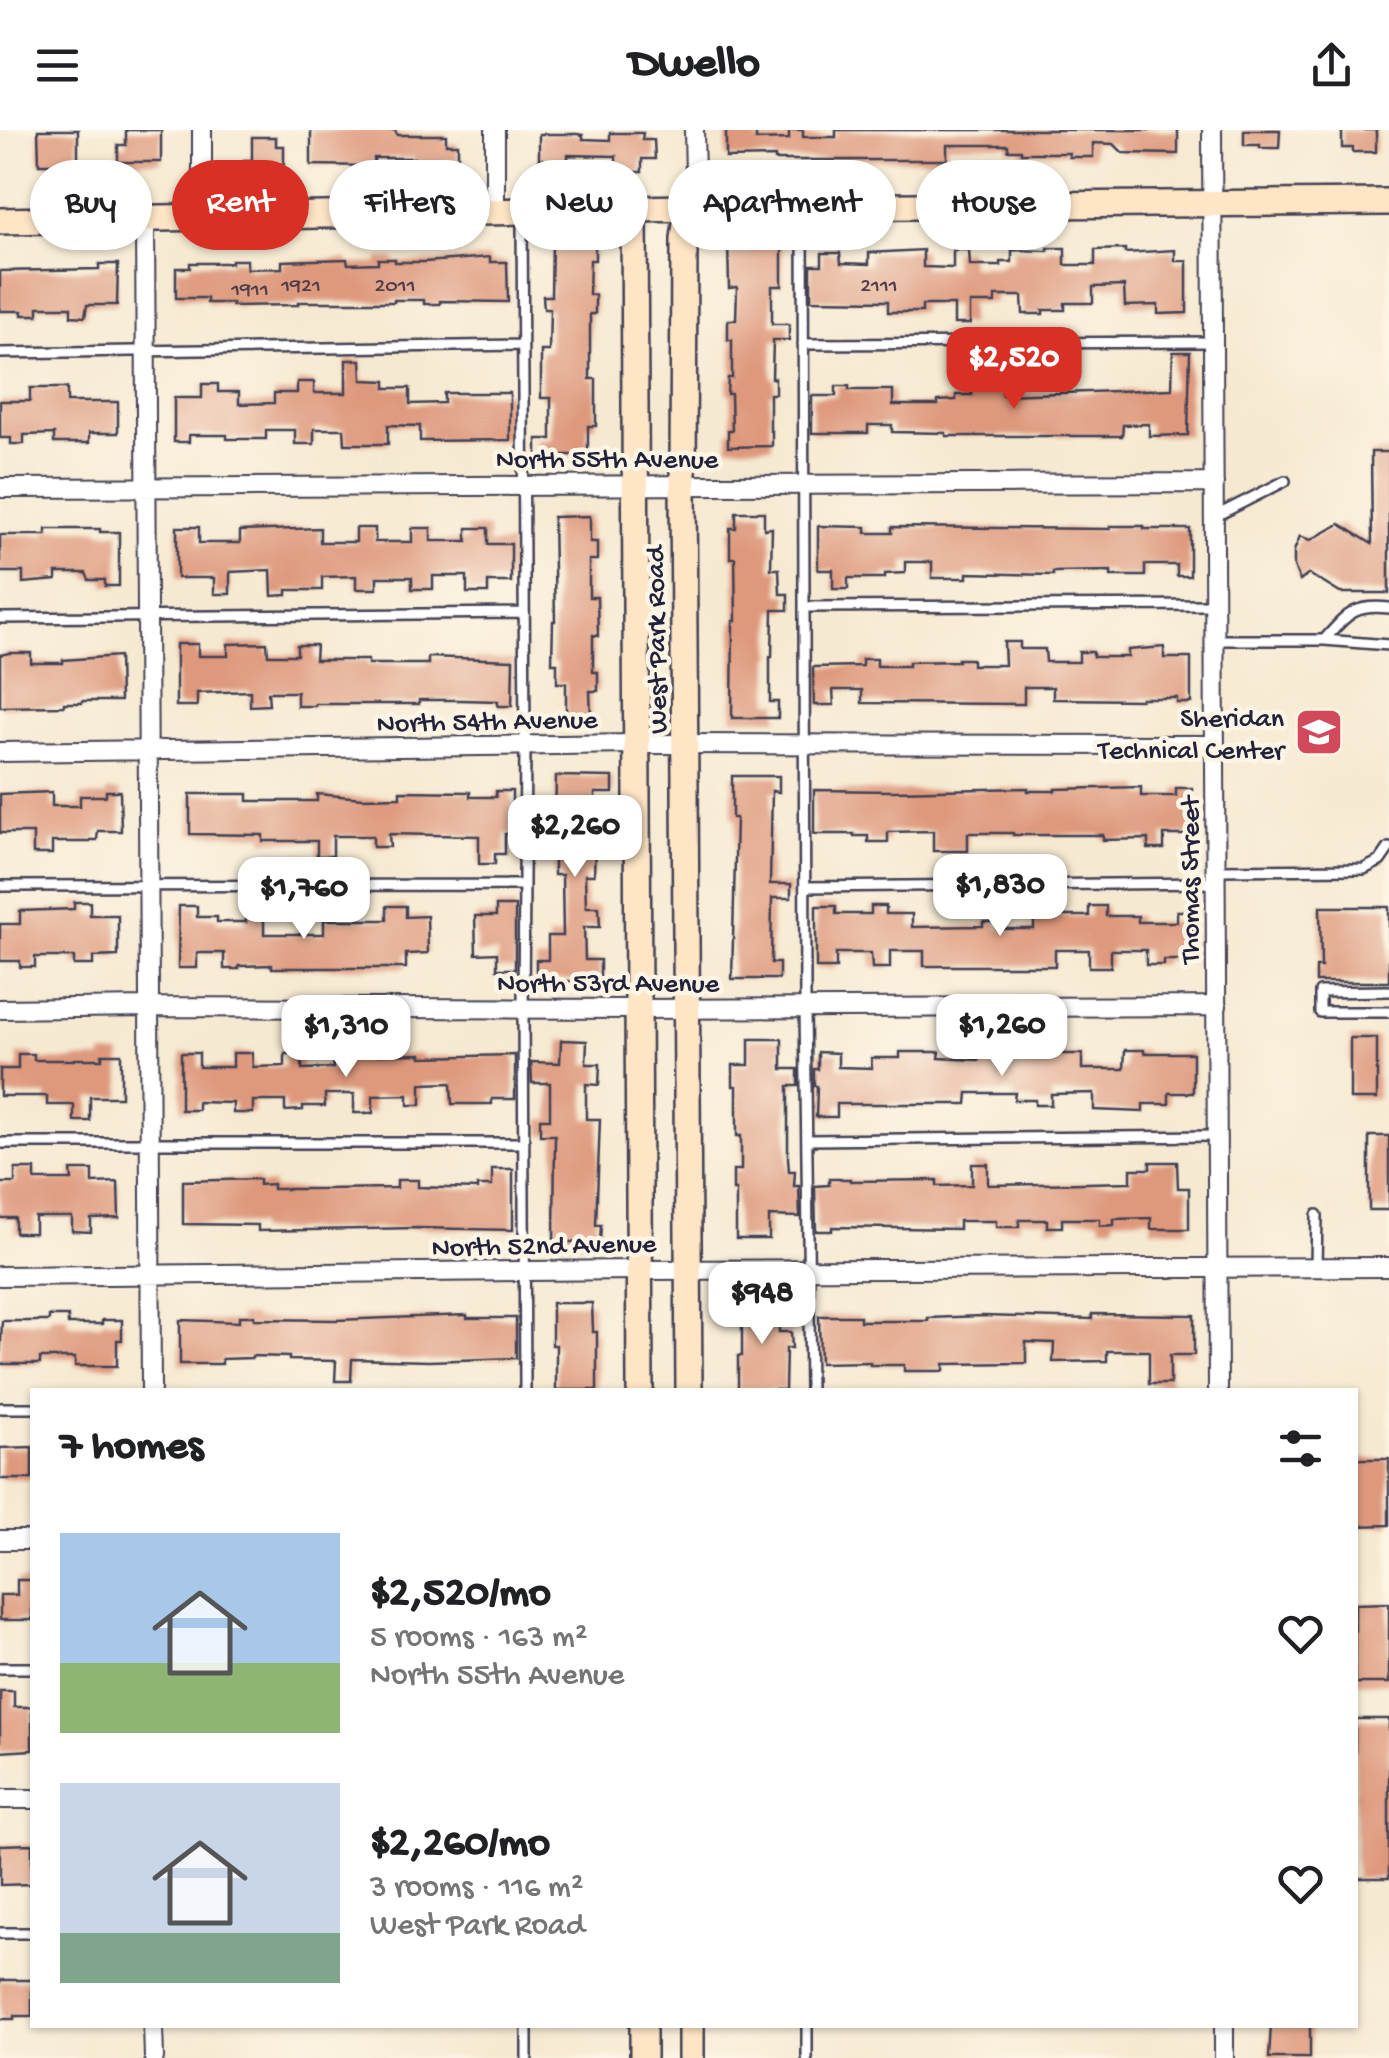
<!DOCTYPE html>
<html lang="en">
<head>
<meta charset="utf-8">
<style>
	body { margin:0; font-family:"Gochi Hand",sans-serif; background:#f2f2f2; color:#202124; height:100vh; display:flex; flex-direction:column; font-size:38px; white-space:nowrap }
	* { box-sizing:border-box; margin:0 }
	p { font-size:32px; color:#757577 }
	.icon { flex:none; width:55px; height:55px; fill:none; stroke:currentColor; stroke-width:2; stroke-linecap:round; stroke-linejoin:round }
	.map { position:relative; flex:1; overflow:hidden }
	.sheet { position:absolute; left:30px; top:1258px; width:1328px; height:640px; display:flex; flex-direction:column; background:#fff; border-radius:0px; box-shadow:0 2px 8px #0004 }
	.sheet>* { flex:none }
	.banner { position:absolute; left:30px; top:30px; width:1330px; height:90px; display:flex; gap:20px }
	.price { position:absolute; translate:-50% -85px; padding:0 22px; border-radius:20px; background:#fff; color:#222; font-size:32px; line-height:65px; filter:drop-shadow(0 2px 5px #0008) }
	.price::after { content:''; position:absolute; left:50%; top:60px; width:30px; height:22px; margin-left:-15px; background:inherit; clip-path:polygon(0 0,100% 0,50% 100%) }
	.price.current { background:#d93025; color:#fff }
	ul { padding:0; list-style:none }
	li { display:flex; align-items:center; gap:30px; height:250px; padding:0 30px }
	li span { display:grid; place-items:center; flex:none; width:280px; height:200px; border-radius:0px; color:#555 }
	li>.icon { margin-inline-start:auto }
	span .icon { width:120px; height:120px; fill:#fffc; stroke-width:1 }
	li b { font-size:42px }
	h2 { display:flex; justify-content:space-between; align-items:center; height:120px; padding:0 30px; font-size:42px }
	.pill { padding:0 35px; border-radius:45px; background:#fff; box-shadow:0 2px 8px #0004; font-size:35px; line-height:90px }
	.pill.current { background:#d93025; color:#fff }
	header { display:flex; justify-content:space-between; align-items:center; height:130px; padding:0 30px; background:#fff; font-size:45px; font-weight:800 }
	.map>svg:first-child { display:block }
	.building { fill:#de997d }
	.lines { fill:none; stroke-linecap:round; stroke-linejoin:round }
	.lane-casing { stroke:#424052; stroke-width:14 }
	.street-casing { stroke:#424052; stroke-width:22 }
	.secondary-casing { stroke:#424052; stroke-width:30 }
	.lane { stroke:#fff; stroke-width:9 }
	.street { stroke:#fff; stroke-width:18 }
	.secondary { stroke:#fee5c5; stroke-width:25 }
	.labels { text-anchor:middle; stroke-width:9; stroke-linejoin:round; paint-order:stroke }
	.number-label { font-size:22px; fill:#51404c }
	.street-label { font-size:28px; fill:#22223b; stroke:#fcf5e5 }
	.poi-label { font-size:28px; fill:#22223b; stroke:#fcf5e5; text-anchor:end }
</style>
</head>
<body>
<header><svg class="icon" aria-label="menu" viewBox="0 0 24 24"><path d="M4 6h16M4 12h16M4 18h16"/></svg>Dwello<svg class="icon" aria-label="share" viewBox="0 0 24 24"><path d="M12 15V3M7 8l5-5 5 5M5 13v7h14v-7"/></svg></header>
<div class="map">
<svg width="1389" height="1928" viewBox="0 0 1389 1928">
	<rect width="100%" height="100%" fill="#fcf5e5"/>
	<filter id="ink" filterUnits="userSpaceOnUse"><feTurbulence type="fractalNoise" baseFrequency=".01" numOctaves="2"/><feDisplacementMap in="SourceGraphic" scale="20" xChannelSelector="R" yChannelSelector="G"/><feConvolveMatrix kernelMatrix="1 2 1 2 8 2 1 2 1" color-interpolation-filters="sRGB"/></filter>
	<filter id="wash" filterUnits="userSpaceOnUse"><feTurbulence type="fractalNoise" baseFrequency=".0048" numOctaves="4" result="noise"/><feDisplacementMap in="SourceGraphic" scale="40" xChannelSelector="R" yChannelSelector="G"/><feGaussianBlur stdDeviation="2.25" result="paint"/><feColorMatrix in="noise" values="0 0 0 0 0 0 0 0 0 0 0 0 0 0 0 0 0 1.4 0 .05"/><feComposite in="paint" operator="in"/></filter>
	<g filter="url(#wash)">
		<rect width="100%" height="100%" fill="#f6e9d1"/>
		<g id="blocks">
			<!-- building -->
			<path class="building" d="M38,0H78V39H65V34H39Z
				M126,0H161V32H118V15H126Z
				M311,0H395L397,5H446V14H458V31H446V42H414V28H374V36L311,35Z
				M726,0H756V10L789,9V0H803V7H836V0H1178V24L1123,23L1114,14L1093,13V27H1069V23H1021V20H1008V15H947V30H775V27L726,28Z
				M1244,0H1280L1279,18H1260V15H1244Z
				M1342,0H1376V22H1353V18H1342Z
				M610,3H643L642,10H654L655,29H642V42H616V26L568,25V41H543V29H539V4H577L583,5V9L610,10Z
				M252,7H276V16H284V34H276V45H244V30H252Z
				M728,110H782V156H772V194H789V210H773L772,248H775V264H770V301H772V316L728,317V301H732L731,264H727L728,248H732V210H728V190H736L737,157L729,158Z
				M595,111V130H590L589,165H595V184H590V249H596V296H588V325H537V309H551V268H541V221H549L550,179H544L543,166H551L552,112Z
				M1048,118H1065V135H1095V120L1125,119V123L1175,120V131H1187V183L1158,184V175L1125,176L1124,156L1093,157V173H1065V180H1043V184H1023L1022,166H995V173H970V194H954V175H922V182H888V171L811,170V135H822V123H840L841,133L869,134V123L923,120V137L953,138V120H969L970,136H1001V132H1012V120L1048,121Z
				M490,127V132H507L508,172L440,171V174H424V170H394V172H298V175L232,176V173H207V168H176V138H190V133H231V130H247V139L282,138V131L347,129L348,134L378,133V129H395V132H424Z
				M99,134H118L117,175H87L85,187L71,186V177H38V185H22V181H0V141L99,139Z
				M1173,222H1190L1188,305L1149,306V294L1123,295L1122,306H946V303L892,302V295H868V303H812V266H836V256H849V260H893V275H938V271L956,270V265H972V259H987V257H1002V265L1172,259Z
				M346,230H361L362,250L386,251V258H410V274L444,273V263H510V310L420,311V296L388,295V314H345L344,299H314V314H295V300H266V309H227V305H189V312H174V268H202V254H218V262H239V274L274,273V263H297V252H314V263H346Z
				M30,258H67V272H118V303H89V313H54V304L24,305V314H11V308H0V271H30Z
				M1371,322H1389V463H1340L1309,444L1300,451L1294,436V421L1300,406L1310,410L1340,394L1372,414Z
				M736,382H764V399L772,398L771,439H779L780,464H788V480H773L772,527H770V572H778V588H732L733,491H736L735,428H730V398H736Z
				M590,386V412H597V430H589V467H597L598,506L593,505V542H598V561H590L591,589H566V553H557V533H552L553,491H555L553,387Z
				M818,396L866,397V403H892V397L1110,399V396H1144V399H1190V446H1177V435H1145V446H1111V441L1053,442V445L967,443V448H932V432H905V443L885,444V448H848V459H833V440H818Z
				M177,397H199V413H240V401L320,398V412H356V398H375V412H412V398H431V411H467V398H488V414H511V452H488V463H467V446H433V459H412V447H377V459H356V446L322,447V460H287V465L272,466L271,440L230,442V464H214V448H177Z
				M46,399H100V402H119V456H105V450H89L86,443H56V450L23,453V442H0V405H46Z
				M1004,512H1020V519H1045L1046,532H1079V522H1093V527H1128V520L1164,517V528H1191V573H1177V568H1141V570L1053,569V557H1024V574L862,573V560H833L834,575H814L813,537L862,536V529H877V536H909V532L958,531V529H972V535H1005Z
				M267,513L268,525H297V515H316L315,530H368V534H428V527L513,530L512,576H498V571L460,570H419V574H315V576H297V562H268L269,575L250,576V561L197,563V576H176V514H198V526H228V514Z
				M9,523H31V533H63V530L119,526L120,571H82V573H64V576L0,577V525Z
				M556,646L613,647V663H595L594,702H599V717H595L594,745H585L586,777H599L600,797H584L585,830H600V851H536V830H548V806H563L562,745H554V730H563L564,693H555Z
				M732,646H779V662L772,661L770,754H791V768H772L771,833H779V849H732L736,688H732Z
				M1141,657V666H1176V658H1192L1191,705H1164V719H1148V709L1103,710V705H1013V703H968V721H933V701L888,702V712H868V706H854V704H814V660L893,661L1028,658V661H1055V659Z
				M106,661H120L121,701H98L97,710H90V712H52V724H33V703H0V664L52,662V676H80V666H106Z
				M400,661L470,662V667H496V661H512V704H505V724H495V734H479V706L389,704L390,717H373V706H333V726H317V711H263V705L190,704V664H248V671H317V664L363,668L400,667Z
				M74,772H90V785H118V826L93,827V835H74V827H35V837H20V831H0V794H20V781L74,779Z
				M179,776H197V787H217V792H246V780H264V804H324V790H387V776H406V787L427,786L428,823L406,824V838H272V835L239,836V839H224V823H197V838H178Z
				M496,776H515V839H497V823L476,824L475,786H496Z
				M816,776H836V784H871V776H886V784H912V797L983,796V792H997V799H1034V776H1049V786H1089V776H1106V786H1138V792H1177V781H1192V830H1164V835H1146V820H1111V837H1089V820H1055V836H924V821H890V838H872L871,823H836V838H816Z
				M1320,777H1389V852H1316V837H1321Z
				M1350,908H1377V969H1350Z
				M749,909H782V939H798V956H788V1028L789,1041H795L794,1056H799L800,1087L769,1086V1109H736V1060H733V1040H741V1006H737V956H733V935H749Z
				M561,910L587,911L586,934H600L599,955L586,954V989H600L596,1095H601L600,1112H554L555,1005H540V989H550V953H532L531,932L560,933Z
				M1000,915H1017L1018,924H1082V939H1124L1125,920H1144V923H1193V963H1169V974H1143V982L1094,980V963L1051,964V975H1035V970H1014L1015,963H968L967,974H837V987H816L817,956H814V939H818V922L838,923V937L872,938L871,928H900V922H940L939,928L979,930V922H1001Z
				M181,923H199V937H233V923H252L253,937L285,936V924H302V939L333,938V926L421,924V927L515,925V969H492V974H452L451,953L421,954V975H408V965L373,966V983H354V964H325V976H303V980L285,981V971H253V983H233V973L198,972V980H181Z
				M18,924H34V930H74V929H102V924H121V967H90V991H74V975H47V966H0V939H18Z
				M1369,1006H1389V1080H1369Z
				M1150,1032H1177L1178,1058H1189V1099H1151V1088L1114,1089V1095L1100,1096V1089H1062V1097H1047V1090H1019V1097H996V1091H959V1099L832,1097V1101H816L815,1056L829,1055V1049H850V1051L937,1050V1056L972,1055V1034H988V1055L1131,1052V1039H1150Z
				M15,1039H35V1050H72L71,1040H93V1053L118,1052L119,1088L91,1089V1102L72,1101V1087H35V1103H15V1088H0V1053H15Z
				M492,1039H513V1100L418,1098L258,1101V1095L183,1094V1051L259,1049V1055L273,1054V1059H323L397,1058V1050H418V1057L477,1059V1056H492Z
				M733,1172H778L779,1202H791L792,1218H786L785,1260H738V1226H742V1190H733Z
				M552,1173H592L593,1202H597V1260H556V1215H552Z
				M1092,1184L1194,1185V1225H1170V1254H1149V1221H1107V1231L1053,1232L1054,1213L1026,1212V1233L944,1234V1241H904V1235H870V1232L820,1233L819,1186H860V1191H928V1188L983,1186L1092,1189Z
				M467,1185V1188H516V1228L429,1231L352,1229L351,1251H335L336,1231L289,1230V1227L252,1226V1228L222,1229V1234H180V1190L239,1192V1186H254V1189L336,1190Z
				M49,1186H68V1194H102V1190H122V1210H117V1236H75V1228H40V1234H0L2,1191H49Z
				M32,1317V1349H0V1318Z
				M1355,1329H1389V1395L1355,1396Z
				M17,1450H32V1490H0V1465H17Z
				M1389,1473V1553H1355V1474Z
				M0,1561H14V1577H32V1620L0,1622Z
				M1355,1589H1389V1748H1355Z
				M32,1714V1754L0,1755V1715Z
				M0,1850H32V1886H14V1889H0Z
				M1271,1895H1310V1928H1269Z"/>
		</g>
	</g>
	<g filter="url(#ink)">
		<use href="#blocks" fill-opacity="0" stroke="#424052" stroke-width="2.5"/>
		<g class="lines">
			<!-- lane casing -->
			<g class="lane-casing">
				<path id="lane" d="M803,78L805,878L810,1260
					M522,85L525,616L523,879L525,1260
					M803,214L1213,212
					M0,223L522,215
					M1214,387L1285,351
					M804,477L1214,475
					M0,488L524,483
					M1215,510H1324L1389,515
					M1324,510C1347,485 1353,474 1389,478
					M1216,740L1364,739L1380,731L1389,718
					M0,756L524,755
					M805,757L1216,753
					M1389,861L1320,862V882H1389
					M808,1010L1217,1006
					M0,1013H524
					M1316,1137L1317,1085
					M0,1278H32
					M0,1538H32
					M0,1803H32
					M527,1895V1928
					M807,1928V1895"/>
			</g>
			<!-- street casing -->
			<g class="street-casing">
				<path id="street" d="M202,0V87
					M1212,0L1218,1260
					M688,78L695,46L694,0
					M495,82V0
					M145,89L151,1260
					M0,358L1214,353
					M0,622L638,614L1215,615
					M0,879L148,877L638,879L1217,876
					M0,1146L640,1140L1389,1137
					M0,1410H32
					M0,1669H32
					M153,1895L154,1928
					M1224,1895V1928"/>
			</g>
			<!-- secondary casing -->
			<g class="secondary-casing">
				<path id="secondary" d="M688,78L684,109L683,355L689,1260
					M634,80L640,1260
					M0,91L688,78L1389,72
					M691,1895V1928
					M643,1928V1895"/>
			</g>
			<!-- lane -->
			<use href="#lane" class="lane"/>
			<!-- street -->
			<use href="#street" class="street"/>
			<!-- secondary -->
			<use href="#secondary" class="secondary"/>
		</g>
	</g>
	<!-- icons -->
	<defs>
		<g id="school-square" transform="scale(2.5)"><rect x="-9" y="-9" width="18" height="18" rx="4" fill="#d1495b" stroke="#fcf5e5"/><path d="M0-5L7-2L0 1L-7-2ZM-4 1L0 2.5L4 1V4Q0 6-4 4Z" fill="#fff"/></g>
	</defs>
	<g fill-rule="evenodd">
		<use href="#school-square" x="1319" y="602"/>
	</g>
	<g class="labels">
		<!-- number labels -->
		<g class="number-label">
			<text x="301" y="161">1921</text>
			<text x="395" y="161">2011</text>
			<text x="879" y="161">2111</text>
			<text x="250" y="165">1911</text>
		</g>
		<!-- street labels -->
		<g class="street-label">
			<text x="607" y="337">North 55th Avenue</text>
			<text transform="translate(654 510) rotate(-91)" y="10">West Park Road</text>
			<text transform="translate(487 589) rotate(-1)" y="10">North 54th Avenue</text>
			<text transform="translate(1188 750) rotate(-90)" y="10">Thomas Street</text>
			<text x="608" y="861">North 53rd Avenue</text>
			<text transform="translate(544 1113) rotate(-1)" y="10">North 52nd Avenue</text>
		</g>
		<!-- poi labels -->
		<g class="poi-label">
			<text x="1284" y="596">Sheridan<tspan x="1284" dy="32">Technical Center</tspan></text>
		</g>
	</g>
</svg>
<b class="price current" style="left:1014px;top:282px">$2,520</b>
<b class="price" style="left:575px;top:750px">$2,260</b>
<b class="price" style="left:1000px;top:809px">$1,830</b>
<b class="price" style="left:304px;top:812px">$1,760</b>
<b class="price" style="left:1002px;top:949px">$1,260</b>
<b class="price" style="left:346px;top:950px">$1,310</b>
<b class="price" style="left:762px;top:1217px">$948</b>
<div class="banner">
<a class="pill">Buy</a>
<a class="pill current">Rent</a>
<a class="pill">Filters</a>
<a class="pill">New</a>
<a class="pill">Apartment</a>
<a class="pill">House</a>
</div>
<section class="sheet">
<h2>7 homes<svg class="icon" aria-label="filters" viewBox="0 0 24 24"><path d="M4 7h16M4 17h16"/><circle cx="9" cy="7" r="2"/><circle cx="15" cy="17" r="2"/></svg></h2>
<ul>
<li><span style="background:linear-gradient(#a9c7e8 65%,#8fb573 0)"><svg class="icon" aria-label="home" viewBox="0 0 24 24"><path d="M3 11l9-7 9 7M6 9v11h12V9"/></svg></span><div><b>$2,520/mo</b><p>5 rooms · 163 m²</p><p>North 55th Avenue</p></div><svg class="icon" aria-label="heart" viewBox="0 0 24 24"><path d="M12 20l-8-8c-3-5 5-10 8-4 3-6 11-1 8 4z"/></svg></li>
<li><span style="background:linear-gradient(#c9d6e8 75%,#7fa58c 0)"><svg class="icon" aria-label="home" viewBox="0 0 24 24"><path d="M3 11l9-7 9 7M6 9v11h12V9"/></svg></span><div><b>$2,260/mo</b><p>3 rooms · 116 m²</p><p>West Park Road</p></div><svg class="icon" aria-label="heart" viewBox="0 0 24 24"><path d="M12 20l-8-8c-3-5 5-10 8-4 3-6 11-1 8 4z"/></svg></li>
</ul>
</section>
</div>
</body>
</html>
